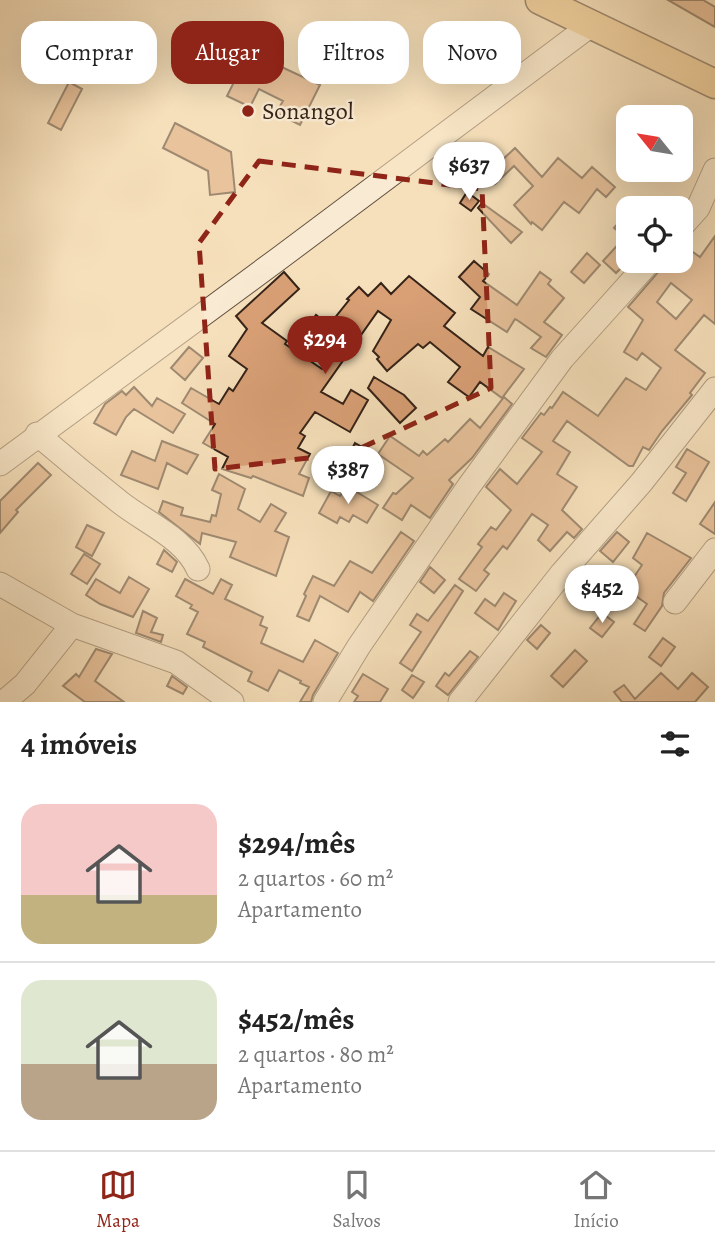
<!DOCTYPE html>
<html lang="pt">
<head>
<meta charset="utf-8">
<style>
	body { margin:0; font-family:Alegreya,serif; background:#f2f2f2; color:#222; height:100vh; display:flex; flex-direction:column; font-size:26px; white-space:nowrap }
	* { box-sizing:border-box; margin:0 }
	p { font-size:23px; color:#767676 }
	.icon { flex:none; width:38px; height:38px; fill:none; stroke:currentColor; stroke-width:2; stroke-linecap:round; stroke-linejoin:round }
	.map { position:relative; height:702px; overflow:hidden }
	.side { display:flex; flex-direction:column; background:#fff; flex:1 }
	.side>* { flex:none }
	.top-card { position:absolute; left:21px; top:21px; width:674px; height:63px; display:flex; gap:14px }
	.needle { width:46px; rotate:300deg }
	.buttons { position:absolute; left:616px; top:105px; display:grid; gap:14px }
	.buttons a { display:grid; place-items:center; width:77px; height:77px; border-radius:14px; background:#fff; box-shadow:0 7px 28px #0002; font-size:35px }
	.price { position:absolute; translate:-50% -60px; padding:0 16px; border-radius:24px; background:#fff; color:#222; font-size:23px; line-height:46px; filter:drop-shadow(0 2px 4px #0008) }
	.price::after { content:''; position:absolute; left:50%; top:42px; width:21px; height:16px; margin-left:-10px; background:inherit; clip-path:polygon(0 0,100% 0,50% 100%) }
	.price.current { background:#8f2418; color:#fff }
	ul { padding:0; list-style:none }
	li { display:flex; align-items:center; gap:21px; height:175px; padding:0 21px }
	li+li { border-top:2px solid #e0e0e0 }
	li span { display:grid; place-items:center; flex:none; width:196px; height:140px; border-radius:21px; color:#555 }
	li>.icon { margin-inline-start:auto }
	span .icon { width:84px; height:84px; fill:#fffc; stroke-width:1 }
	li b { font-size:30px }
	h2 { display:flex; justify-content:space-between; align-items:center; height:84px; padding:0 21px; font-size:30px }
	.pill { padding:0 24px; border-radius:21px; background:#fff; box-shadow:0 7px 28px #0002; font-size:24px; line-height:63px }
	.pill.current { background:#8f2418; color:#fff }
	.menu { display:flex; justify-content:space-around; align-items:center; height:98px; border-top:2px solid #e0e0e0; background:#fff; font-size:19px; color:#767676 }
	.menu a { display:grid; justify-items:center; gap:4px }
	.menu .current { color:#8f2418 }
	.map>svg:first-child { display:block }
	.building { fill:#d9a076; stroke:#352318; stroke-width:2; fill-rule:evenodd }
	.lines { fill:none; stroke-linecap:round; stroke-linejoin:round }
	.minor-casing { stroke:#655241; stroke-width:25 }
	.major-casing { stroke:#352318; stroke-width:31 }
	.minor { stroke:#f9ebd3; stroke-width:23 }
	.major { stroke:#ebc07e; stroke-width:28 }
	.marked { fill:none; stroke:#8f2418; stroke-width:5; stroke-dasharray:14 9; stroke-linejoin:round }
	.poi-dot { fill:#8f2418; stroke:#f9ebd3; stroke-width:2.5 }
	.labels { text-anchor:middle; stroke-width:5; stroke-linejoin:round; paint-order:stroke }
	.poi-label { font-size:24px; fill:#352318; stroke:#f9ebd3; text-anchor:start }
</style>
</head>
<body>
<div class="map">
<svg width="715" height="702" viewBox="0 0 715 702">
	<rect width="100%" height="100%" fill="#f6e0bb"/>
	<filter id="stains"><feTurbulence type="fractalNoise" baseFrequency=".00286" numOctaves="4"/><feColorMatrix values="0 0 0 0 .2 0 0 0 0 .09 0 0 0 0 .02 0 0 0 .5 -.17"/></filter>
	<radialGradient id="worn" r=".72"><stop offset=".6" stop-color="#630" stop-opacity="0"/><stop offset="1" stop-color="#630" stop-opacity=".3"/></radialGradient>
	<!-- building -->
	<path class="building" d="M668,0H703L715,7V27Z
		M258,34L280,45L271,62L320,85L300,125L276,113L283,101L259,89L250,107L227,96Z
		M111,38L152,59L144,75L102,55Z
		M69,82L82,89L61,130L48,123Z
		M175,123L231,152L235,192L210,195L208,171L163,148Z
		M515,148L542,177L558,158L582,178L592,167L615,187L606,197L597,189L579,213L564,202L542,230L532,222L531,224L514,205L533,186L514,166L495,184L484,171L497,159L500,162Z
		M467,192L479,201L471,211L460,203Z
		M482,203L522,232L511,243L478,208Z
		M628,212V261L616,273L603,261L625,237L614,228Z
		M715,236V324L704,315L675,350L705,373L690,393L692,395L662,431L649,450L643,447L633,466H629L567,421L553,441L570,452L557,474L577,487L562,510L582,529L574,538L567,532L550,551L538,540L548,525L532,514L507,549L503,546L484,570L489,574L476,591L459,579L482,547L478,544L491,527L496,530L511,510L486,487L500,469L517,484L542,452L522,438L541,413L544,415L550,407L552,408L563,392L598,416L626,378L646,390L661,368L642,353L637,360L624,352L643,320L628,307L660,270L664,261H681V244L700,257ZM671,283L692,300L676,319L657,302Z
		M587,253L600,265L584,283L571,272Z
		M474,261L489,274L483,281L517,305L540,272L551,280L548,284L564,298L544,322L562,335L546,357L531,348L541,337L517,320L515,319L507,332L471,309L480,297L459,277Z
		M284,272L299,289L262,323L287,341L285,344L322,369L338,348L308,326L316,315L329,325L349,300L347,299L359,287L368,296L381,283L391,294L409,276L455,313L444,326L483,356L488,347L524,369L502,398L480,382L469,397L448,382L460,367L430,342L423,348L418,344L387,371L377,359L379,357L373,351L391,320L378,311L321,392L343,404L351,390L368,400L350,432L315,412L300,433L305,436L298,448L310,454L299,474L309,478L303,496L253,476L251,478L222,469L228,457L203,443L215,424L182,403L191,388L219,404L229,388L233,391L247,369L229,356L247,329L236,316Z
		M189,347L203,358L185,380L171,368Z
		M374,377L404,395L416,408L400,423L368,388Z
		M134,387L152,406L157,398L185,414L173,433L134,409L126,417L116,435L94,423L105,404L122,391L126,395Z
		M504,397L512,404L472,458L449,480L453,484L430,518L411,505L402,520L383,508L393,493L396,494L413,478L378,454L390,436L419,456L423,451L427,455L445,439L448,442L470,419L480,428Z
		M162,441L198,455L187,474L167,463L158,489L121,475L132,451L155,461Z
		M355,443L380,457L373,469L349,455Z
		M687,449L709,462L686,501L673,493L686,473L676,467Z
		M38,463L51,475L16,510L18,512L0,533V501Z
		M219,474L245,489L238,509L260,522L271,504L286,513L275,531L289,537L276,576L230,557L236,542L202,533L200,544L159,512L163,501L183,508L181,515L210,522L212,515L216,516L221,494L212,490Z
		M347,486L378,505L367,523L353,515L349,522L340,517L337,523L319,513L331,491L340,496Z
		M715,502V534L700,524Z
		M87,525L104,533L92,556L76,547Z
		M401,532L414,541L373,601L360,592L348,612L320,596L309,621L297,616L306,596L304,594L313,576L334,586L350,561L372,573Z
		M617,532L629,542L613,562L600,551Z
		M647,533L691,558L664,593L662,606L645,631L634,624L647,604L626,589L642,565L633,558Z
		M164,550L177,562L172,572L157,564Z
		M84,554L100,564L87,584L71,574Z
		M430,567L445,580L434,593L420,582Z
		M129,577L149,589L133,617L100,604L86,595L96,579L120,593Z
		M185,579L213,594L221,579L232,585L225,599L263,617L260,625L267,628L261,643L303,662L315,640L338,653L313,695L311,702H300L309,687L300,683L301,681L279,670L268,691L248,681L252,672L203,647L205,642L187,634L198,612L190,608L192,605L176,596Z
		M455,585L463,591L412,671L400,663L421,632L410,625L417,614L428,621Z
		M504,593L516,601L498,630L475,613L485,599L495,606Z
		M143,611L157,618L151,632L163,635L161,642L136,633Z
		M602,613L614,622L602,637L590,628Z
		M541,625L550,633L537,649L527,640Z
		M663,638L675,647L661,666L649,657Z
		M96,649L112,654L95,681L124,702H85L63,686L76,674L79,677Z
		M575,650L587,661L563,687L551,676Z
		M470,651L478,657L448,695L436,686L445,673L449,676Z
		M661,673L678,689L692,673L708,687L695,702H622L614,692L624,685L635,699Z
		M363,674L388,689L380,702H354L358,696L352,692Z
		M412,675L424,682L413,698L402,690Z
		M172,676L187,687L183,694L167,686Z"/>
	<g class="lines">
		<!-- minor casing -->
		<g class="minor-casing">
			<path id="minor" d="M681,227L698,208L715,170
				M37,434C65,458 93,481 121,503C148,524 184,538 198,569
				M0,464L281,257L591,25
				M0,584L72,625L176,662L232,702
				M675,602L715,550
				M4,702L25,684L72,625
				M325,702L359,646L469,486L562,359L650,261
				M460,702L562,573L641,483L715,389"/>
		</g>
		<!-- major casing -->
		<g class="major-casing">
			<path id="major" d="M540,0L715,84"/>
		</g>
		<!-- minor -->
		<use href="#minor" class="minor"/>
		<!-- major -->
		<use href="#major" class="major"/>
	</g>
	<!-- marked area -->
	<path d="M0 0H715V702H0ZM259,161L482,189L491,388L350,453L215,469L199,243Z" fill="#f6e0bb" fill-opacity=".55" fill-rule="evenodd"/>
	<path class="marked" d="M259,161L482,189L491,388L350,453L215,469L199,243Z"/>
	<!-- markers -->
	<circle class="poi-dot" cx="248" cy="111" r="7"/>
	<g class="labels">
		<!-- poi labels -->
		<g class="poi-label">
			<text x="262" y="119">Sonangol</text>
		</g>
	</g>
	<rect width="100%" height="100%" filter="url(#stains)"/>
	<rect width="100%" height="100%" fill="url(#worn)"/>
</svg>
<div class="buttons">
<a><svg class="needle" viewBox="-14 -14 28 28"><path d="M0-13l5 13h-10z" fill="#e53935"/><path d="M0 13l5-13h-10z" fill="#767676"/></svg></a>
<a><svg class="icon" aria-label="locate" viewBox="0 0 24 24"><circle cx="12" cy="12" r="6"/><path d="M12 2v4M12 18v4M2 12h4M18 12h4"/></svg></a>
</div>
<b class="price" style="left:469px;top:202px">$637</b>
<b class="price current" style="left:325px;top:376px">$294</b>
<b class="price" style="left:348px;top:506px">$387</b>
<b class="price" style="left:602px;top:625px">$452</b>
<div class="top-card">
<a class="pill">Comprar</a>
<a class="pill current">Alugar</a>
<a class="pill">Filtros</a>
<a class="pill">Novo</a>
</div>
</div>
<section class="side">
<h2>4 imóveis<svg class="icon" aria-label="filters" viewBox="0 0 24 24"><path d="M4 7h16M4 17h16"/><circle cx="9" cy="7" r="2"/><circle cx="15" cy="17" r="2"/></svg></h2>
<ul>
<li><span style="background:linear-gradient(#f6c9c9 65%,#c2b280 0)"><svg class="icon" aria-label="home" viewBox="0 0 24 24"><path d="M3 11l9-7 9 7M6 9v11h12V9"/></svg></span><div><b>$294/mês</b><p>2 quartos · 60 m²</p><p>Apartamento</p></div></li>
<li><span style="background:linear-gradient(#dfe7d0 60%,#b9a48a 0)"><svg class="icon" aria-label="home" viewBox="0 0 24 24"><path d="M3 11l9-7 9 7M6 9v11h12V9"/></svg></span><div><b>$452/mês</b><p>2 quartos · 80 m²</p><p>Apartamento</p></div></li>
</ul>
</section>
<nav class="menu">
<a class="current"><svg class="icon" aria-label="map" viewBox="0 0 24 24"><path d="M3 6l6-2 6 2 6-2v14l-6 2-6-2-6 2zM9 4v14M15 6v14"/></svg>Mapa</a>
<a><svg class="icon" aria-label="saved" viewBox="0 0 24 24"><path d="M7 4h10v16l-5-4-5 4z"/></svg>Salvos</a>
<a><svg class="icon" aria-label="home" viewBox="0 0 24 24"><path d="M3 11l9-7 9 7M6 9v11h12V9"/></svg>Início</a>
</nav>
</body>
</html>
